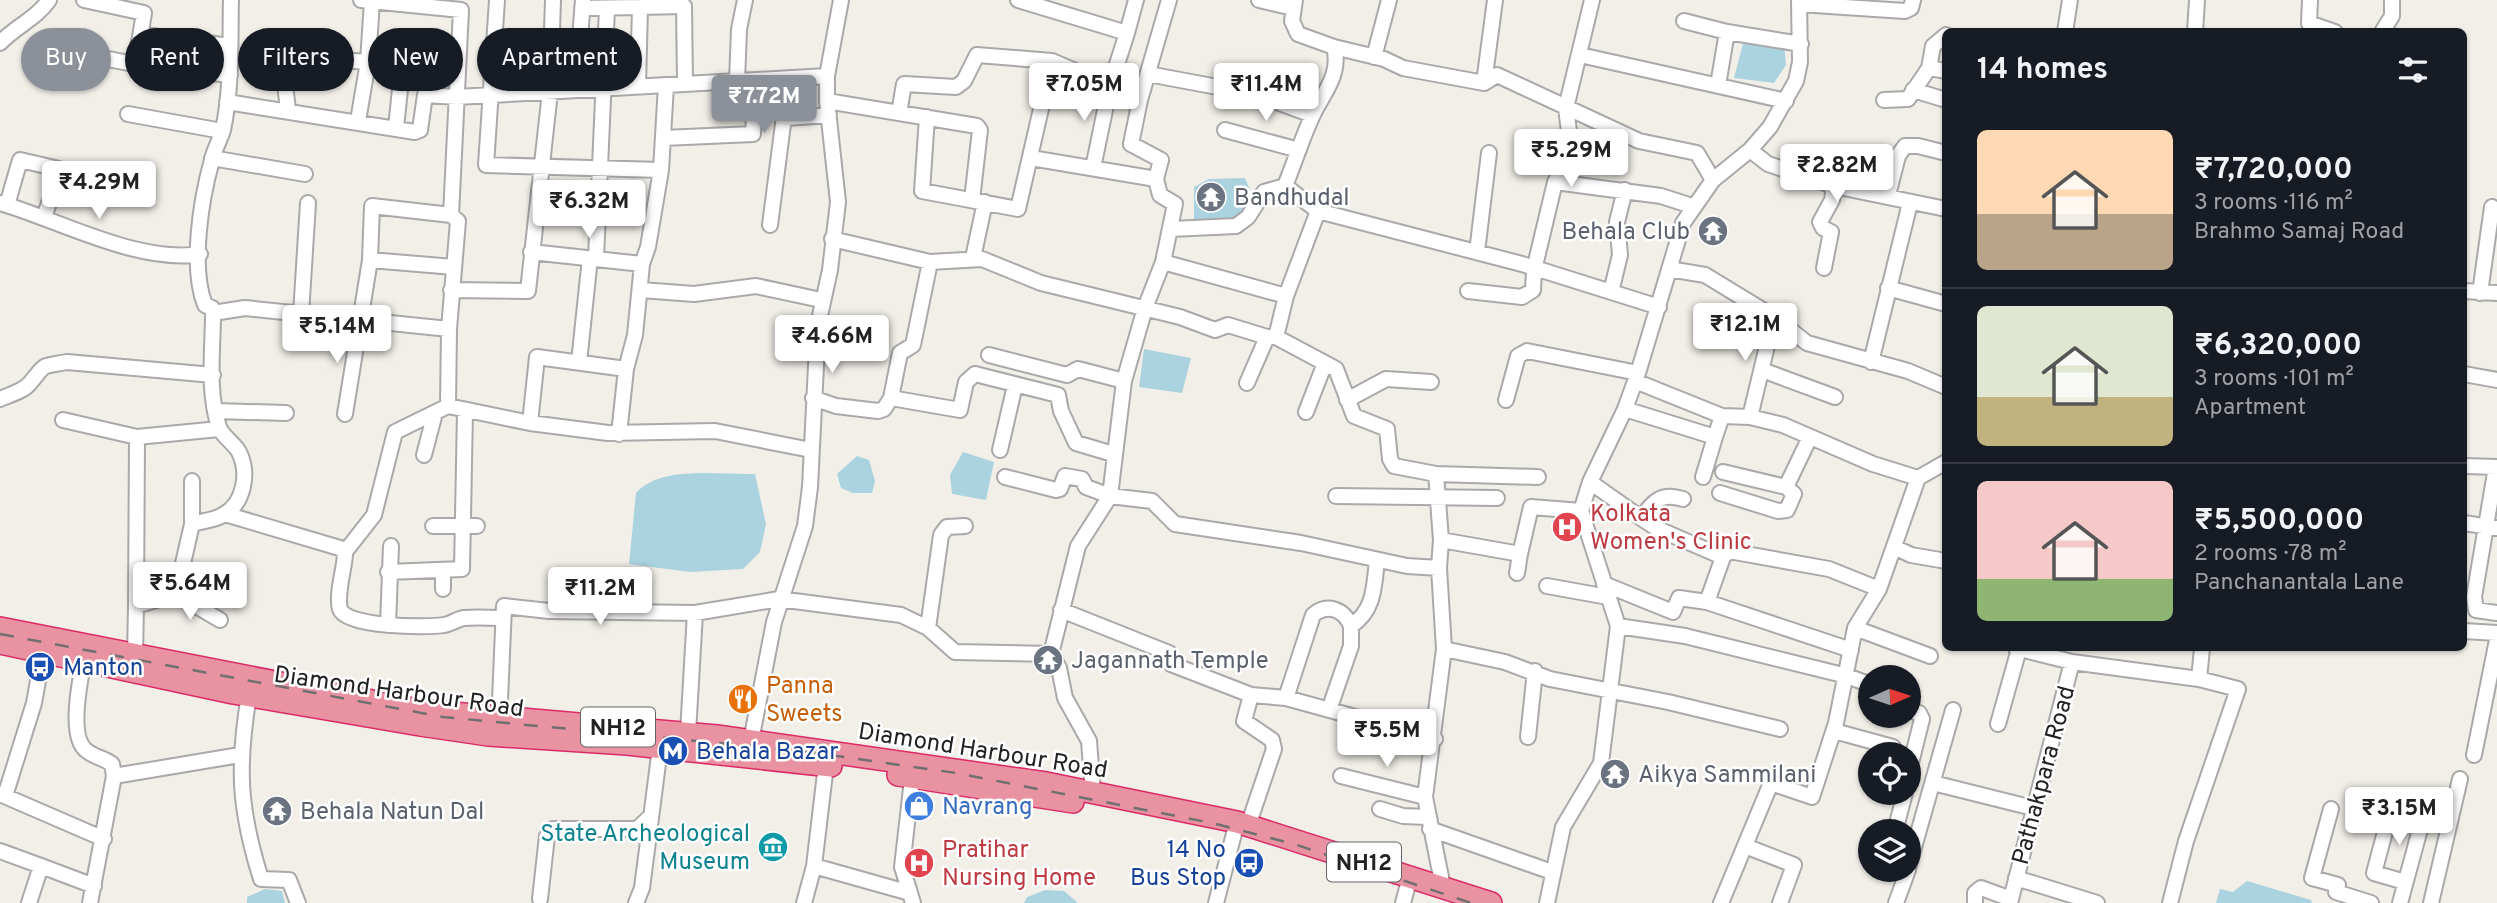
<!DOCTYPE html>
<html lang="en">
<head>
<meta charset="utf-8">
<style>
	body { margin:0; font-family:Overpass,sans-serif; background:#242831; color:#f1f3f6; height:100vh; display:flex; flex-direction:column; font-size:26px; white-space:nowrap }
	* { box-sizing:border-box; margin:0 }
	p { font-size:23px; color:#9ea1a6 }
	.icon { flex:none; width:38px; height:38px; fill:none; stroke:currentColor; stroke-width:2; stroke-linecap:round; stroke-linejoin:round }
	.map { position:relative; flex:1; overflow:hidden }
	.sheet { position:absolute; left:1942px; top:28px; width:525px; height:623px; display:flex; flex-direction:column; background:#171b24; border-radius:10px; box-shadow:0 2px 5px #0004 }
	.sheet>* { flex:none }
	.top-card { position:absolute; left:21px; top:28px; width:665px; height:63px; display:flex; gap:14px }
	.needle { width:46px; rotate:87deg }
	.controls { position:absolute; left:1858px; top:665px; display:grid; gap:14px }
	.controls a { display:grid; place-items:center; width:63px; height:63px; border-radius:50%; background:#171b24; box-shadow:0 2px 5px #0004; font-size:35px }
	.price { position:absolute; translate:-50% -60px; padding:0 16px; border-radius:7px; background:#fff; color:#222; font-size:23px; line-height:46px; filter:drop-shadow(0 2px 4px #0008) }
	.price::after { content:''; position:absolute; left:50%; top:42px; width:21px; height:16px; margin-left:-10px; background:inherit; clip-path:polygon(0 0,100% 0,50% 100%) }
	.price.active { background:#8c9099; color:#fff }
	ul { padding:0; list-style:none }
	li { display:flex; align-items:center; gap:21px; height:175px; padding:0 35px }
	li+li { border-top:2px solid #363941 }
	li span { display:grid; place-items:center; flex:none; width:196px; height:140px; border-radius:10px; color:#555 }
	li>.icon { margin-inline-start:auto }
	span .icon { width:84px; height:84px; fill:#fffc; stroke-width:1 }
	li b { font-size:30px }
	h2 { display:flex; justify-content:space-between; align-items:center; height:84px; padding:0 35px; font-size:30px }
	.tag { padding:0 24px; border-radius:32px; background:#171b24; box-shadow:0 2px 5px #0004; font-size:24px; line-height:63px }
	.tag.active { background:#8c9099; color:#fff }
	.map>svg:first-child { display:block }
	.water { fill:#aad3df }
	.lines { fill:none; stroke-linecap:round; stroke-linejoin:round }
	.minor-casing { stroke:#a9a9a9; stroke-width:18 }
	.highway-casing { stroke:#dc2a67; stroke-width:24 }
	.minor { stroke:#fff; stroke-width:14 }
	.highway { stroke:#e892a2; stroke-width:21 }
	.rail { stroke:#707070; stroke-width:2.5; stroke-dasharray:14 14; stroke-linecap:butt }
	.labels { text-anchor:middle; stroke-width:5; stroke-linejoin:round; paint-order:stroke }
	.shield { fill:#fff; stroke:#646464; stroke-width:2 }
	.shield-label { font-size:23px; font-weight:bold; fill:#222 }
	.worship-label { font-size:24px; fill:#5b616d; stroke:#fff; text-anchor:start }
	.health-label { font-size:24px; fill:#be3a42; stroke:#fff; text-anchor:start }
	.transit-label { font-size:24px; fill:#164399; stroke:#fff; text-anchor:start }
	.food-label { font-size:24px; fill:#c56008; stroke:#fff; text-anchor:start }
	.street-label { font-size:24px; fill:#222; stroke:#fff }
	.shop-label { font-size:24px; fill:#366cbe; stroke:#fff; text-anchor:start }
	.culture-label { font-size:24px; fill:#0d838f; stroke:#fff; text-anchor:end }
</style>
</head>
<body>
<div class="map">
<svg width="2497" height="903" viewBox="0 0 2497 903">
	<rect width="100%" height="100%" fill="#f2efe9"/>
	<!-- water -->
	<path class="water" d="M1745,36L1784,43L1786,65L1774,83L1734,78Z
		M1245,178L1250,190L1245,217L1194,228V187L1209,179Z
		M1144,349L1191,358L1182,393L1139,387Z
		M963,452L994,462L986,500L952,494L950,475Z
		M857,456L869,460L875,481L872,493H853L841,488L837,474Z
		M755,474L766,524L760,552L743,569L690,572L629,564L636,493C661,465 719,475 755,474Z
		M2247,881L2311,900L2312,903H2216L2220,889L2233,892Z
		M265,889L282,891L285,903H247V897Z
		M1045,890L1064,891L1078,903H1024L1027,897Z"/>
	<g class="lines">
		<!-- minor casing -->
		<g class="minor-casing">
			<path id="minor" d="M84,0L144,13L140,37
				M231,0C230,43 232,88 223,130C220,140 214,150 212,160C201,199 190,267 205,305L212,308L213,313L245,308L449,329
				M361,0L461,10L451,215L458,221L449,329L448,406
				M497,0L486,165L661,170
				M1018,0L1127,33L1110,86L1140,100L1131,144L1161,160L1156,179L1160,195L1175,204L1163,262L1145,308L1124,381L1110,496L1078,546L1051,654L1059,668L1065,698L1089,741L1093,793
				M1259,0L1293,8
				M2310,0L2309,23L2335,32
				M1799,4L1905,11L1911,8L1913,0
				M582,8L640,7
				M1684,21L1727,32L1801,44
				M2065,32L2070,0
				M2195,32L2197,0
				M2382,32L2392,16V0
				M1127,33L1136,0
				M0,43C16,26 36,19 49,0
				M496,44H550
				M1334,47L1384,59L1403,68L1484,83
				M87,55L134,64L230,75
				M1580,55L1786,101
				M1374,57L1389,0
				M134,64L140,37L144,35L230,46
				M1929,68L1946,71
				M1148,74L1255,94L1312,115
				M737,82L739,29L745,0
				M1484,83L1497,75L1639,141L1697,153L1713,180
				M1484,83L1495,0
				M638,85L640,7L684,6L685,83
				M1718,85L1727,32
				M576,89L583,0
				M1913,90L1946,100
				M1140,100L1169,0
				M1884,100L1908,99L1929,68L1933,46L1946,35
				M827,101L977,126L980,130L972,200
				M227,102L415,132L420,130L425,95L457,97L827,76
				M288,110L283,67L286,56L368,62
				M899,113L904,84L956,87L964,81L977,55L1052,61L1110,86L1093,168
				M128,114L222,131
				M927,117L922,191L1018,209L1052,61
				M358,121L368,62L372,1
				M396,128L404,50
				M1225,130L1299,150
				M663,138L753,134L756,81
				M1750,150L1768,164L1834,186L1946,209
				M212,158L305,174
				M1031,158L1156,179
				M1555,182L1661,196L1692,206
				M1285,186L1318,211L1522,264L1659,307
				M1285,186C1294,164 1301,141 1311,119C1321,95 1342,76 1334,47L1298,34L1292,21L1295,0
				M1888,195L1898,156L1905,146H1918L1946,153
				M0,203C59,220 138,264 200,254
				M7,205L20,160L59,169
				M1318,211L1286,296L1276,337L1336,369L1354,416L1387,429L1390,459L1394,466L1436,474L1441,540
				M44,217L49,203
				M770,225L783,124L786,118L829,115
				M1171,229L1236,226L1248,217L1264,192L1285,186
				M832,239L930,262L982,259L1041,283L1180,317L1215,330L1228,325L1267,337H1276
				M531,252L642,264
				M1477,252L1489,153
				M596,258L607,8
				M973,258L985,202
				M370,260L454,267
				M1163,262L1286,296
				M1824,268L1831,232L1823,228L1820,222L1832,200L1834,186
				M1669,269L1705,275L1774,317L1807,343L1908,371L1946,387
				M1888,288L1946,304
				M451,290L528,291L550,92L553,0
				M641,290L694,294L756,286L821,300
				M1468,291L1522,297L1533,290L1534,270L1555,182L1572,155L1566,108L1592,0
				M2464,291L2497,293
				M1611,292L1620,255L1617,222L1625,190
				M2480,293L2492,207
				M301,314L308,203
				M989,355L1067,375L1078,369L1124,381
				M579,362L590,258
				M1871,362L1910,203
				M1762,370L1835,397
				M2464,374L2497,380
				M1635,381L1722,416L1750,417L1783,425L1873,464L1918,478
				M1247,383L1267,337
				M813,398L836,406L878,411L884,409L891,398L960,410L966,382L975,374L1058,395L1061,411L1076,443L1113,454
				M891,398L900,353L913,345L930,262
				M0,399C9,395 24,391 30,383C47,363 39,367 67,362L213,375
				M1347,400L1386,379L1431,382
				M1506,400L1518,356L1527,351L1638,373
				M1625,409L1715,437L1722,416
				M216,411L286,413
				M1306,412L1325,363
				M345,414L370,260L372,206L451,215
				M1750,417L1774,317
				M63,420L137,437
				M530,423L537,357L626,369
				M619,434L626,369L635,335L642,264L648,247L661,170L666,85
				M1000,450L1015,385
				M424,455L435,413
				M2464,466L2497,467
				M2496,467L2474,597L2476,610L2497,613
				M1723,472L1786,487
				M1436,474L1538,477
				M1005,477L1056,490L1060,489L1065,476L1082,479L1086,487L1110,496L1152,501L1175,524L1301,543L1407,566L1439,568
				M1703,477L1715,437
				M192,481V524
				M1590,482L1641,518C1654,501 1661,492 1683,499
				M1720,493L1778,511L1787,510L1794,494L1786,487L1810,437
				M1336,496L1497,498
				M225,514L343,549L345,555C344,570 336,595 340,609C345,627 427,628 444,625C451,624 457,619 464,618C477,617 490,618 503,618
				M1641,518L1658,529L1723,557
				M2464,523L2497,528
				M433,526H477
				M1894,547L1911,555L1946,561
				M345,552L374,515L395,432L448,406L530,423L608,433L715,431L811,450
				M443,570V589
				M388,572L462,569L465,411
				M1517,573L1520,554
				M1604,584L1673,612L1679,598L1707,602L1851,650
				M1547,586L1608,597
				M176,594L220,620
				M1707,602L1723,557L1729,551L1829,569L1879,589
				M136,606L137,437L219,429
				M1061,610L1169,653L1171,664L1251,695L1244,721L1272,740L1274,749L1248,826
				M388,625L391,546
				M1618,626L1685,636L1847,676L1871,685
				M928,628L941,535L947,527L965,526
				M1855,628L1930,656
				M2464,631L2497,633
				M1444,649L1505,662L1550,679L1668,702L1780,729
				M85,655C81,675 67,737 87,751C94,757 104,758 112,764L114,776L90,903
				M135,656L136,606L176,594L192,524C202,521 215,520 223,515C245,503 249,472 239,452C234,443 222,436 219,427C207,391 213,349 213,313
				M2072,662L2199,679L2238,689L2186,841L2170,903
				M2199,679L2202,648
				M249,695C237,767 239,809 261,879L289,880L298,903
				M1251,695L1286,698L1435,739
				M1286,698L1313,615C1327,603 1344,609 1351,626
				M1329,710L1351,646V626C1375,610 1374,586 1377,560
				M1909,710L1919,713L1922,719L1909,771
				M499,724L504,606L549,611L695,613L779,599L901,615L928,628L955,652L1051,654
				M1998,724L2019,649
				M1834,731L1893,747L1892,754
				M688,733L695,613
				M1528,737L1535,671
				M751,741L774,622L805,526L810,487L818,325L830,270L838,202L827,101V76L841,0
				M2474,755L2497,640
				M114,776L240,755
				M1341,776L1425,797
				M1933,783L2033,808
				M0,794L104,839
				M5,796L34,703L43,653
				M1380,809L1403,816L1427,817
				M2331,809L2312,878L2338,885
				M2390,813L2374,873L2405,882
				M1430,829L1552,872
				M1895,831L1905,793
				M1745,846L1794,865L1780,903
				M0,851L41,866L29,903
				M1909,865L1953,710
				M41,866L94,886
				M814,866L910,893L913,903
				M2016,878L2097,903
				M1443,887L1425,797L1444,649L1439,568L1441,540L1520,554L1531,507L1581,511
				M2336,892L2371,903
				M910,893L902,867L913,771
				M540,899L547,836L553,829H637L651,816
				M636,903L642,888L660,748
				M804,903L814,866L826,765
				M1216,903L1237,822
				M1403,903L1407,888
				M1547,903L1563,827L1601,763L1618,626L1581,511L1590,482L1625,409L1638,373L1683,223L1713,180L1750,150L1770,127L1796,81L1800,62L1799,0
				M1721,903L1771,783L1812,797L1836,723L1855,628L1879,589L1918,478L1946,462
				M1896,903L1908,870
				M1975,903V893L1981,888L2011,899
				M2010,903L2072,662L2016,648
				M2400,903L2429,796
				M2431,903L2460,779"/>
		</g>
		<!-- highway casing -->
		<g class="highway-casing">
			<path id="highway" d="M0,628L418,710L717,736L1046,783L1237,822L1491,903
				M0,643L233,693L420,725L488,735L627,744L831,766
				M898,775L1073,802"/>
		</g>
		<!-- minor -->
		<use href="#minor" class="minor"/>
		<!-- highway -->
		<use href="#highway" class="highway"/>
		<!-- rail -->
		<path class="rail" d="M0,634L443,717L803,751L956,773L1212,823L1294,844L1471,903"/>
	</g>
	<!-- icons -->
	<defs>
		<g id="temple-disc" transform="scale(1.575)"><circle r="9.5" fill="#6b7280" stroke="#fff"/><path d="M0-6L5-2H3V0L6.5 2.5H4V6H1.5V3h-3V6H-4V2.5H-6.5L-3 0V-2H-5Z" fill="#fff"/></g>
		<g id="hospital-disc" transform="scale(1.575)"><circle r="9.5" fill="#e0444e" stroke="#fff"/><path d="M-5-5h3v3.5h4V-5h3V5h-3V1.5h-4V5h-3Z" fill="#fff"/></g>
		<g id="bus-disc" transform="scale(1.575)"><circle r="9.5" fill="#1a4fb4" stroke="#fff"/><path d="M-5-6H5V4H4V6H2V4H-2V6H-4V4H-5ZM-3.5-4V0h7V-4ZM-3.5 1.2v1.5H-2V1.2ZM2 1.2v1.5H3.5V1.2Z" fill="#fff"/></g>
		<g id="restaurant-disc" transform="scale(1.575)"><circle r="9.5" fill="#e8710a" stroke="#fff"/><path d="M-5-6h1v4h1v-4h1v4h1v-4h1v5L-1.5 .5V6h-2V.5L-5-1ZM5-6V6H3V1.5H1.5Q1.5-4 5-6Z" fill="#fff"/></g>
		<g id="metro-disc" transform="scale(1.575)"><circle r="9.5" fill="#1a4fb4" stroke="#fff"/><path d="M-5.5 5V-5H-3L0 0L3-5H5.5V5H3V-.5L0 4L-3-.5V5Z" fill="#fff"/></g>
		<g id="shop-disc" transform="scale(1.575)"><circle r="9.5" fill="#3f7fe0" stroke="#fff"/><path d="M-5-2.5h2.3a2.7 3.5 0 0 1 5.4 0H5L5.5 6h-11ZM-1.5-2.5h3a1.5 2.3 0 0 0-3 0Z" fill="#fff"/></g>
		<g id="museum-disc" transform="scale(1.575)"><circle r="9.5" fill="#0f9aa8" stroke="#fff"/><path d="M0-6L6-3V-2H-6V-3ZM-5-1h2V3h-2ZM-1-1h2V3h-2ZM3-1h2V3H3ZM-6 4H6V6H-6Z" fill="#fff"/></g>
	</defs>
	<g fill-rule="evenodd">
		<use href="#temple-disc" x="1211" y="197"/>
		<use href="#temple-disc" x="1713" y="231"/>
		<use href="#hospital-disc" x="1567" y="527"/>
		<use href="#temple-disc" x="1048" y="660"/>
		<use href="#bus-disc" x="40" y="667"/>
		<use href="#restaurant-disc" x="743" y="699"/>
		<use href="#metro-disc" x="673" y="751"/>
		<use href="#temple-disc" x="1615" y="774"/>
		<use href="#shop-disc" x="919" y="806"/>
		<use href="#temple-disc" x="277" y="811"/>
		<use href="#museum-disc" x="773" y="847"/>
		<use href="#hospital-disc" x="919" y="863"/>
		<use href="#bus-disc" x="1249" y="863"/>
	</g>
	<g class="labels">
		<!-- shield labels -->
		<g class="shield">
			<rect x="581" y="707.5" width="74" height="39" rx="5"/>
			<rect x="1327" y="842.5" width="74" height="39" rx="5"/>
		</g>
		<g class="shield-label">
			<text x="618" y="735">NH12</text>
			<text x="1364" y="870">NH12</text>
		</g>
		<!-- worship labels -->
		<g class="worship-label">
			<text x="1234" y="205">Bandhudal</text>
			<text x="1690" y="239" text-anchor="end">Behala Club</text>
			<text x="1071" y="668">Jagannath Temple</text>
			<text x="1638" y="782">Aikya Sammilani</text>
			<text x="300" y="819">Behala Natun Dal</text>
		</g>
		<!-- health labels -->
		<g class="health-label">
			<text x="1590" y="521">Kolkata<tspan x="1590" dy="28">Women's Clinic</tspan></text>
			<text x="942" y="857">Pratihar<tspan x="942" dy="28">Nursing Home</tspan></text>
		</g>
		<!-- transit labels -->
		<g class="transit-label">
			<text x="63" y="675">Manton</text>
			<text x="696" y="759">Behala Bazar</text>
			<text x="1226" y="857" text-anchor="end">14 No<tspan x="1226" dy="28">Bus Stop</tspan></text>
		</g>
		<!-- food labels -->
		<g class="food-label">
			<text x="766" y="693">Panna<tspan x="766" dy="28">Sweets</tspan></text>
		</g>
		<!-- street labels -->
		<g class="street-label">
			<text transform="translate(399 691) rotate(8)" y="8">Diamond Harbour Road</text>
			<text transform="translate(983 750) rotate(9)" y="8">Diamond Harbour Road</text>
			<text transform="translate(2043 775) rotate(-75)" y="8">Pathakpara Road</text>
		</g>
		<!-- shop labels -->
		<g class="shop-label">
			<text x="942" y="814">Navrang</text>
		</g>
		<!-- culture labels -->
		<g class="culture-label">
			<text x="750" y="841">State Archeological<tspan x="750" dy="28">Museum</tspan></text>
		</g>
	</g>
</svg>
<div class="controls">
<a><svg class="needle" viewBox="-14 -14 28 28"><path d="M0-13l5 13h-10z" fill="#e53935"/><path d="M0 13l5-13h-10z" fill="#9ea1a6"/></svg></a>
<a><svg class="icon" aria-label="locate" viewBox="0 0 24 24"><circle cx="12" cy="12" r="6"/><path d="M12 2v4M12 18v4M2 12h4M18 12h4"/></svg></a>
<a><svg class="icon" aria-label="layers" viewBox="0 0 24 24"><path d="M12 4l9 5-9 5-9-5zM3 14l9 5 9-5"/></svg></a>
</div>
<b class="price" style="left:1084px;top:123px">₹7.05M</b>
<b class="price" style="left:1266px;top:123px">₹11.4M</b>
<b class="price active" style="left:764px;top:135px">₹7.72M</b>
<b class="price" style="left:1571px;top:189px">₹5.29M</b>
<b class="price" style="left:1837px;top:204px">₹2.82M</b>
<b class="price" style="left:99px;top:221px">₹4.29M</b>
<b class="price" style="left:589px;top:240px">₹6.32M</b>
<b class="price" style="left:1745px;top:363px">₹12.1M</b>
<b class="price" style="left:337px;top:365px">₹5.14M</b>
<b class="price" style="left:832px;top:375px">₹4.66M</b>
<b class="price" style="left:190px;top:622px">₹5.64M</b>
<b class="price" style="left:600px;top:627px">₹11.2M</b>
<b class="price" style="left:1387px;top:769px">₹5.5M</b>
<b class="price" style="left:2399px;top:847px">₹3.15M</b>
<div class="top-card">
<a class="tag active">Buy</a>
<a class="tag">Rent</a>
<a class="tag">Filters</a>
<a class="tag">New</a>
<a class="tag">Apartment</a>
</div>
<section class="sheet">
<h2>14 homes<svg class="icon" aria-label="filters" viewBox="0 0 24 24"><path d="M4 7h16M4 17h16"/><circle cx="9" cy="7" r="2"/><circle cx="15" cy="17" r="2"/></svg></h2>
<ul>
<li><span style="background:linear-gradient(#ffd9b3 60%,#b9a48a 0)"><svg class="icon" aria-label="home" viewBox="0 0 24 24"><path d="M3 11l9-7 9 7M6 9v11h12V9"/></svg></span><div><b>₹7,720,000</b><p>3 rooms · 116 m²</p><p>Brahmo Samaj Road</p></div></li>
<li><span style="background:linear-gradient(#dfe7d0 65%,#c2b280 0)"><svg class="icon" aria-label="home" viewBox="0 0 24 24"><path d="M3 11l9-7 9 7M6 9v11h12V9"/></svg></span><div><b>₹6,320,000</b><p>3 rooms · 101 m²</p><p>Apartment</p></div></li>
<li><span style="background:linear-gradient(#f6c9c9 70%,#8fb573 0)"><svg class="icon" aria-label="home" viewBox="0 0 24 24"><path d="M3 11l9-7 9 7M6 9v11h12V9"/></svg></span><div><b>₹5,500,000</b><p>2 rooms · 78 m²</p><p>Panchanantala Lane</p></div></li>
</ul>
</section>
</div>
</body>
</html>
